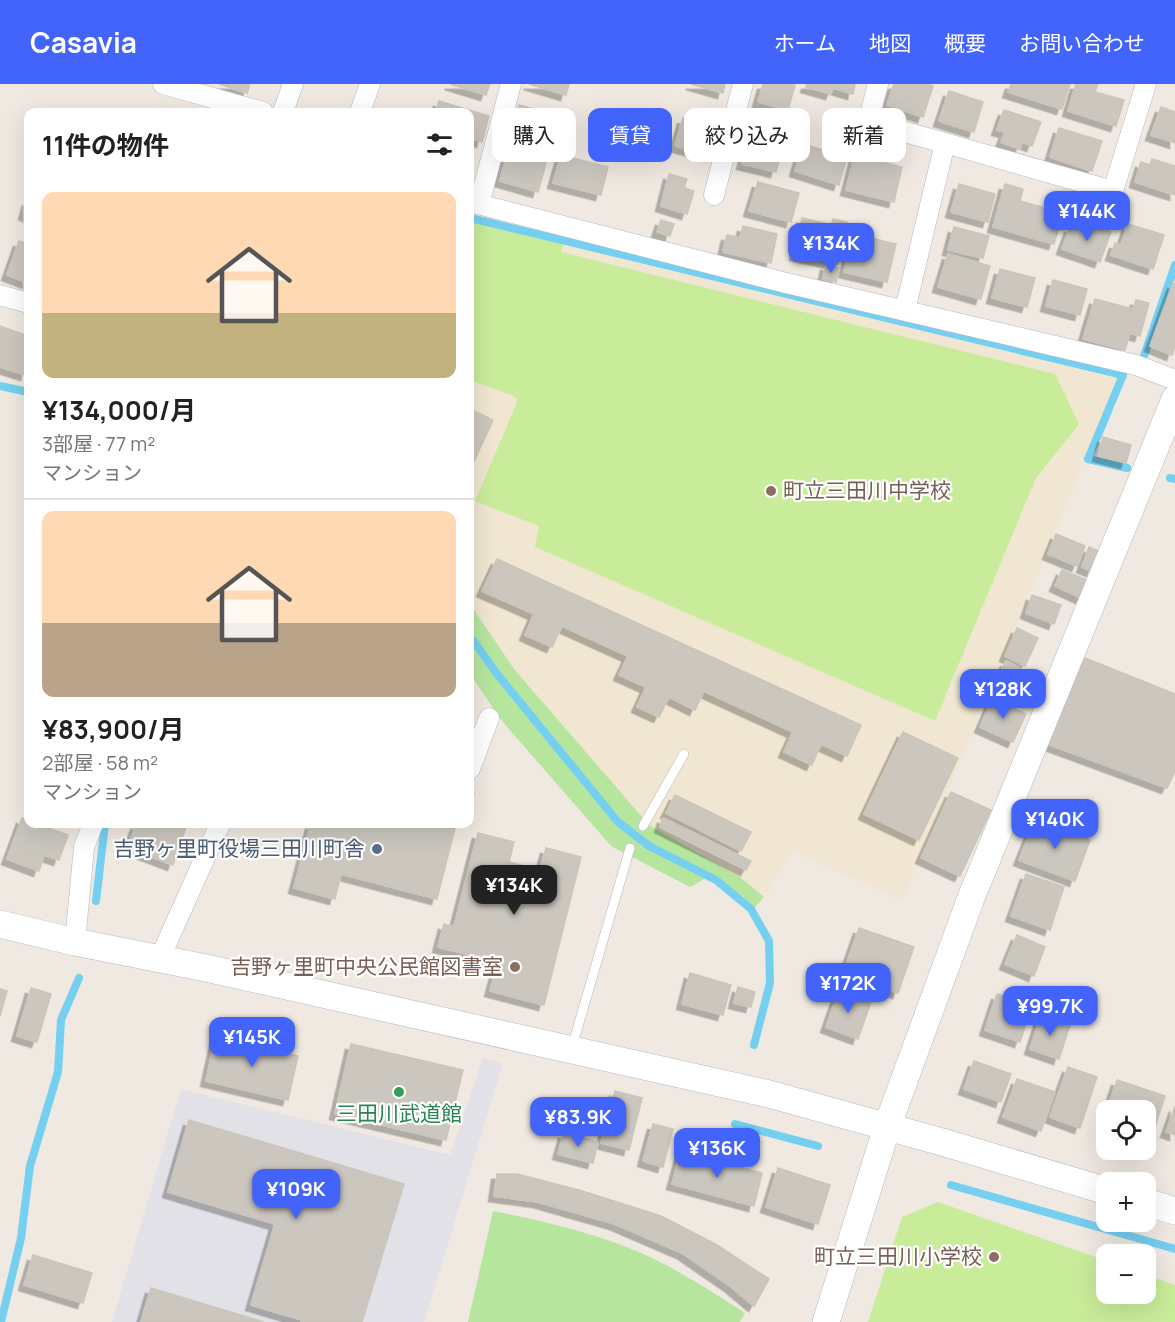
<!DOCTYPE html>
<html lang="ja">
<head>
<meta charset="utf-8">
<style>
	body { margin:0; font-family:Manrope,"Noto Sans JP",sans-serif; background:#f2f2f2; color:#222; height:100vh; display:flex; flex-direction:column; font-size:22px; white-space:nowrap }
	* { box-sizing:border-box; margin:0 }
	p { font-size:20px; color:#767676 }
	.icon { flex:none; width:33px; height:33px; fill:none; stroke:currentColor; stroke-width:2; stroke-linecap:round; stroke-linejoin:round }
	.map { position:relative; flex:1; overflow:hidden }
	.panel { position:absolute; left:24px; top:24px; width:450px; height:720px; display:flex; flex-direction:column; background:#fff; border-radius:12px; box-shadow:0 6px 24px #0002 }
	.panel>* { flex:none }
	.hud { position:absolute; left:492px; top:24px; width:570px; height:54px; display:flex; gap:12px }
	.controls { position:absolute; left:1096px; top:1016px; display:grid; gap:12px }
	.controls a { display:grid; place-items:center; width:60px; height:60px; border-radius:12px; background:#fff; box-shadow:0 6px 24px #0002; font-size:30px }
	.price { position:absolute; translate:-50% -51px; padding:0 14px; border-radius:12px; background:#4264fb; color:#fff; font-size:20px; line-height:39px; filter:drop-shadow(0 2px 3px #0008) }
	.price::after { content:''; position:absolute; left:50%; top:36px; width:18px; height:14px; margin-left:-9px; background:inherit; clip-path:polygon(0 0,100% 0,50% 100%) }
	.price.current { background:#222; color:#fff }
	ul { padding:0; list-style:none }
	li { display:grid; align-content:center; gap:12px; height:318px; padding:0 18px }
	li+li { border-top:2px solid #e0e0e0 }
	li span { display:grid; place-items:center; height:186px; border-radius:12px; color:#555 }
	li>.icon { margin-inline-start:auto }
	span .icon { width:108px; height:108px; fill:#fffc; stroke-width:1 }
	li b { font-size:26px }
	h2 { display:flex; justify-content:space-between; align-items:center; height:72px; padding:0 18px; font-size:26px }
	.tag { padding:0 21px; border-radius:12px; background:#fff; box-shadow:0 6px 24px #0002; font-size:21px; line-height:54px }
	.tag.current { background:#4264fb; color:#fff }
	header { display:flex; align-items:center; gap:36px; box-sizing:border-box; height:84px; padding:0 30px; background:#4264fb; color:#fff }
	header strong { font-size:28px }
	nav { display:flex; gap:33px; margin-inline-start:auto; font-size:21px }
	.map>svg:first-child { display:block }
	.industrial { fill:#e3e1e8 }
	.education { fill:#f0e6d1 }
	.green { fill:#b6e59e }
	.pitch { fill:#c9ec9a }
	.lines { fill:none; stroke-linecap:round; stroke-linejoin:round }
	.stream { stroke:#75cff0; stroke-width:8 }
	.building { fill:#cbc7bf; stroke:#cbc5ba; stroke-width:1.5; filter:url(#shadow) }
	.lane-casing { stroke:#b4b7c1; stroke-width:10 }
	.street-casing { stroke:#b4b7c1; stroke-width:21 }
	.secondary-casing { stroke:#b4b7c1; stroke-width:28 }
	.lane { stroke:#fff; stroke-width:9 }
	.street { stroke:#fff; stroke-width:20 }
	.secondary { stroke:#fff; stroke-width:27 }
	.education-dot { fill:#8d6e63; stroke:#fff; stroke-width:2 }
	.service-dot { fill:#5c6f8a; stroke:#fff; stroke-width:2 }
	.leisure-dot { fill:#2e9e5b; stroke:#fff; stroke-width:2 }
	.labels { text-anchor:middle; stroke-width:4.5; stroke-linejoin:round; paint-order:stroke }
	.education-label { font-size:21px; fill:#785e54; stroke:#fff; text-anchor:end }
	.service-label { font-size:21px; fill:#4e5e75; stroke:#fff; text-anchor:end }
	.leisure-label { font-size:21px; fill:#27864d; stroke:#fff }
</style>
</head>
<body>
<header>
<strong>Casavia</strong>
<nav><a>ホーム</a><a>地図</a><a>概要</a><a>お問い合わせ</a></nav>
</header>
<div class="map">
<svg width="1175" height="1238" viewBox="0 0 1175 1238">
	<defs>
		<filter id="shadow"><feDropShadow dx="-5.5" dy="5.5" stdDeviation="0" flood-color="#0004"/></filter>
	</defs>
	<rect width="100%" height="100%" fill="#efe9e1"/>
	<!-- industrial -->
	<path class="industrial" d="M483,974L503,979L424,1238H112L181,1005L450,1071Z"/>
	<!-- education -->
	<path class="education" d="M470,136L1119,293L903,816L792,767L764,813L740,793L649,741L514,585L470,520Z"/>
	<!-- green -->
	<path class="green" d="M470,520L514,585L649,741L740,793L764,813L754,824L712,791L690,803L611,762L502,637L470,590Z
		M493,1127C547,1138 608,1152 658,1177C688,1192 717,1211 745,1229L740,1238H468Z"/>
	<!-- pitch -->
	<path class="pitch" d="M470,136L564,159L561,168L1055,290L1079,340L1036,394L935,637L535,463L539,442L475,417L518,316L511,311L470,296Z
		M938,1118L1107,1177V1209H1146V1191L1175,1201V1238H868L902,1133Z"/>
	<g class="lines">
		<!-- stream -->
		<path class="stream" d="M470,134L1123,291L1088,375L1127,384
			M1144,272L1175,181
			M0,302L28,308
			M1170,394L1175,395
			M470,552L497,590L618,738L649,762L716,796L751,825L769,857L770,899L754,961
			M96,817L105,740
			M735,1040L818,1062
			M951,1101L1175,1165
			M1,1238L21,1154L30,1082L58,988L61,936L79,894"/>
	</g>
	<!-- building -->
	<path class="building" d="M219,0H250L247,9Z
		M450,0H490L486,11Z
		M529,0H569L566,11Z
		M691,0H725L723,9Z
		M763,0L795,1L788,26L758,18Z
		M807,0H855L853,10L833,4L831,10L806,3Z
		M894,0H927L933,2L923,33L887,21Z
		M1011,0H1070L1062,25L1008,8Z
		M1076,0H1098L1095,8L1124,16L1116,42L1068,27Z
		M949,7L983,18L974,48L939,37Z
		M439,17L489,32L482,58L470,54V28H436Z
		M519,21L561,33L553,60L512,48Z
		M1161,23L1175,28V59L1151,51Z
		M1004,26L1041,38L1032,62L1022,58L1020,65L1001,58L1005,48L997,46Z
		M683,34L718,43L711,72L675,62Z
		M1059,44L1102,57L1092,87L1050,73Z
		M750,50L784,59L776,88L742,80Z
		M803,60L847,73L839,101L795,87Z
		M508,68L546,79L538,108L500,97Z
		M561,71L608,83L601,111L553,99Z
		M855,71L902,83L894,118L846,106Z
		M1152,75L1175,82V111L1135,98L1141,78L1150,81Z
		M669,90L687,95L684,104L694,107L687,130L661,122Z
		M758,98L799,109L791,138L749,127Z
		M959,100L995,110L988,138L951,128Z
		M1005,100L1023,105L1020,117L1063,129L1054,160L993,143Z
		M28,116V132L24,130Z
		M802,134L832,141L833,135L847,138L838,180L795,171Z
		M661,136L674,140L670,152L657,148Z
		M1082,138L1111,148L1100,178L1062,165L1070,143L1079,146Z
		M1128,140L1164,151L1153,185L1111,171L1115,159L1121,161Z
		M743,142L777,150L771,179L723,168L727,151L740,154Z
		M954,143L989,152L983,174L948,166Z
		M854,150L896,160L887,198L844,188Z
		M19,157L28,160V199L7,191Z
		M948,170L990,182L981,215L938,203Z
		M826,181L839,184L836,198L823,195Z
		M1000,185L1035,194L1027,223L992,214Z
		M1053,196L1087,205L1080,231L1046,222Z
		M1173,199L1175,200V262L1172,271L1150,262Z
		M1095,215L1133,225L1136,216L1149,219L1140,252L1130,249L1125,266L1083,255Z
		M0,242L28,252V282L26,291L0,283Z
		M470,325L493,336L470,386Z
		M1103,353L1131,361L1126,379L1098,372Z
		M1056,450L1085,462L1077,482L1048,470Z
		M1089,463L1099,467L1092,487L1082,483Z
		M497,475L861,641L847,672L821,660L812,681L784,668L793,648L704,607L695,626L669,613L659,633L637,623L646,603L619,591L628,572L562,542L552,563L525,551L534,530L482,507Z
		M1062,486L1089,497L1081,514L1055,502Z
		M1032,511L1061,521L1054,540L1026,529Z
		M1017,544L1038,554L1025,582L1005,572Z
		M1085,574L1175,610V687L1167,704L1048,660Z
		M1006,577L1029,589L1022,604L998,593Z
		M992,615L1026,630L1013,658L980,643Z
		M903,648L958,674L919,756L864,730Z
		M470,707L474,708L470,728Z
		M951,708L991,726L960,792L921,774Z
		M675,711L751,748L741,767L666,729Z
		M22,734L28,737V740H36L68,751L59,776L44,771L39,787L7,775Z
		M663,734L751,777L746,786L660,743Z
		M1035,736L1090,756L1075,797L1019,776Z
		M136,740H176L186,743L173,781L128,764Z
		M311,740H456L437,815L341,790L335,815L294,804Z
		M478,749L514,758L509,778L540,786L546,764L581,773L544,921L490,907L498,878L438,863L444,840L454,843Z
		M1026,790L1064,803L1050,846L1011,832Z
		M859,844L914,863L898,909L843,890Z
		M1017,851L1045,863L1034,892L1005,880Z
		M690,889L731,901L723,931L682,920Z
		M738,903L755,908L751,923L734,919Z
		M31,904L51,910L37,958L17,952Z
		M0,905L7,907L0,932Z
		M839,906L871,918L858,955L826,943Z
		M997,910L1032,922L1020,958L985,946Z
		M1041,931L1070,941L1059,975L1030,965Z
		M216,952L298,972L288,1016L206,997Z
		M351,960L463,986L446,1056L335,1030Z
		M974,977L1011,990L1001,1018L964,1005Z
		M1068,983L1097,993L1080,1044L1050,1033Z
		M1017,995L1055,1008L1041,1047L1003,1033Z
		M1117,996L1165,1012L1154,1046L1146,1043V1026H1107Z
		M615,1007L642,1014L629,1066L601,1059Z
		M1175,1022V1051L1166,1048Z
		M189,1036L404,1100L362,1238H301L302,1236L251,1221L275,1140L168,1108Z
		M653,1040L673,1045L663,1083L643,1077Z
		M564,1049L598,1058L593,1079L558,1070Z
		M681,1067L762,1089L754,1122L672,1100Z
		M778,1084L830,1101L818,1140L766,1123Z
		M497,1090H517L579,1106L661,1132L717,1161L769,1195L754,1222L730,1202L682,1169L615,1140L538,1118L494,1112Z
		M33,1171L92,1189L83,1219L24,1201Z
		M151,1204L264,1238H141Z"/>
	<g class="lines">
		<!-- lane casing -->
		<g class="lane-casing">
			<path id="lane" d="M643,742L684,670
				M572,963L630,764"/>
		</g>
		<!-- street casing -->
		<g class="street-casing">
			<path id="street" d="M163,0L263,28
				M878,0L868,38L945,59L905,226
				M283,28L293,0
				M360,28L370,0
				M945,59L1113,107L1146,0
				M714,111L743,0
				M470,118L786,199L1136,281L1175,296
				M479,120L511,0
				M0,211L28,219
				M470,685L489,634
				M75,858L84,763L93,740
				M159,876L220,740"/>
		</g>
		<!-- secondary casing -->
		<g class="secondary-casing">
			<path id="secondary" d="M0,840L75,858L206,884L769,1010L942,1058L1107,1107
				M1146,1118L1175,1127
				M826,1238L887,1043L971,814L1175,315"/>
		</g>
		<!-- lane -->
		<use href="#lane" class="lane"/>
		<!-- street -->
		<use href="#street" class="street"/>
		<!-- secondary -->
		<use href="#secondary" class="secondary"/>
	</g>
	<!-- markers -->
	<g class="education-dot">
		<circle cx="771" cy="407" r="6"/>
		<circle cx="515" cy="883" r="6"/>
		<circle cx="994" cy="1173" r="6"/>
	</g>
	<circle class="service-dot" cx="377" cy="765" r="6"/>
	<circle class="leisure-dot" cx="399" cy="1008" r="6"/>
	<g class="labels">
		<!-- education labels -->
		<g class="education-label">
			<text x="783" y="414" text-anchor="start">町立三田川中学校</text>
			<text x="503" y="890">吉野ヶ里町中央公民館図書室</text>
			<text x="982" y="1180">町立三田川小学校</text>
		</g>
		<!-- service labels -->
		<g class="service-label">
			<text x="365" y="772">吉野ヶ里町役場三田川町舎</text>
		</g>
		<!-- leisure labels -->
		<g class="leisure-label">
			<text x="399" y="1037">三田川武道館</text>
		</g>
	</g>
</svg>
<div class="controls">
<a><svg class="icon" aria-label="locate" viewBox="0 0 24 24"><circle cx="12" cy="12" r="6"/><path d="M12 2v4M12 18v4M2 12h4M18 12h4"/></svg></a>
<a>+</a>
<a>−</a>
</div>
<b class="price" style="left:1087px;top:158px">¥144K</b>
<b class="price" style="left:831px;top:190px">¥134K</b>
<b class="price" style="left:1003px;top:636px">¥128K</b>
<b class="price" style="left:1055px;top:766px">¥140K</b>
<b class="price current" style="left:514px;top:832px">¥134K</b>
<b class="price" style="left:848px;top:930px">¥172K</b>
<b class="price" style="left:1050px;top:953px">¥99.7K</b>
<b class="price" style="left:252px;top:984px">¥145K</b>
<b class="price" style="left:578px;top:1064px">¥83.9K</b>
<b class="price" style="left:717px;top:1095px">¥136K</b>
<b class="price" style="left:296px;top:1136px">¥109K</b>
<div class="hud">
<a class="tag">購入</a>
<a class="tag current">賃貸</a>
<a class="tag">絞り込み</a>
<a class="tag">新着</a>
</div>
<section class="panel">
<h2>11件の物件<svg class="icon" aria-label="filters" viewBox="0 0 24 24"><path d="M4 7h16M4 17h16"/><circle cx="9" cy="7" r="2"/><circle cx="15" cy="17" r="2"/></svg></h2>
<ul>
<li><span style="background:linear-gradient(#ffd9b3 65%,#c2b280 0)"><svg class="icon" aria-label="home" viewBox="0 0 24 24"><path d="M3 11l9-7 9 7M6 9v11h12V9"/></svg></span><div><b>¥134,000/月</b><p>3部屋 · 77 m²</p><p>マンション</p></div></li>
<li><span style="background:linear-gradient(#ffd9b3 60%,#b9a48a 0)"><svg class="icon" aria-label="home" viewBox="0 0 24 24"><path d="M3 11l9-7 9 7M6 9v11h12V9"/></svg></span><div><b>¥83,900/月</b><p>2部屋 · 58 m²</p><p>マンション</p></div></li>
</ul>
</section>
</div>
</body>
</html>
